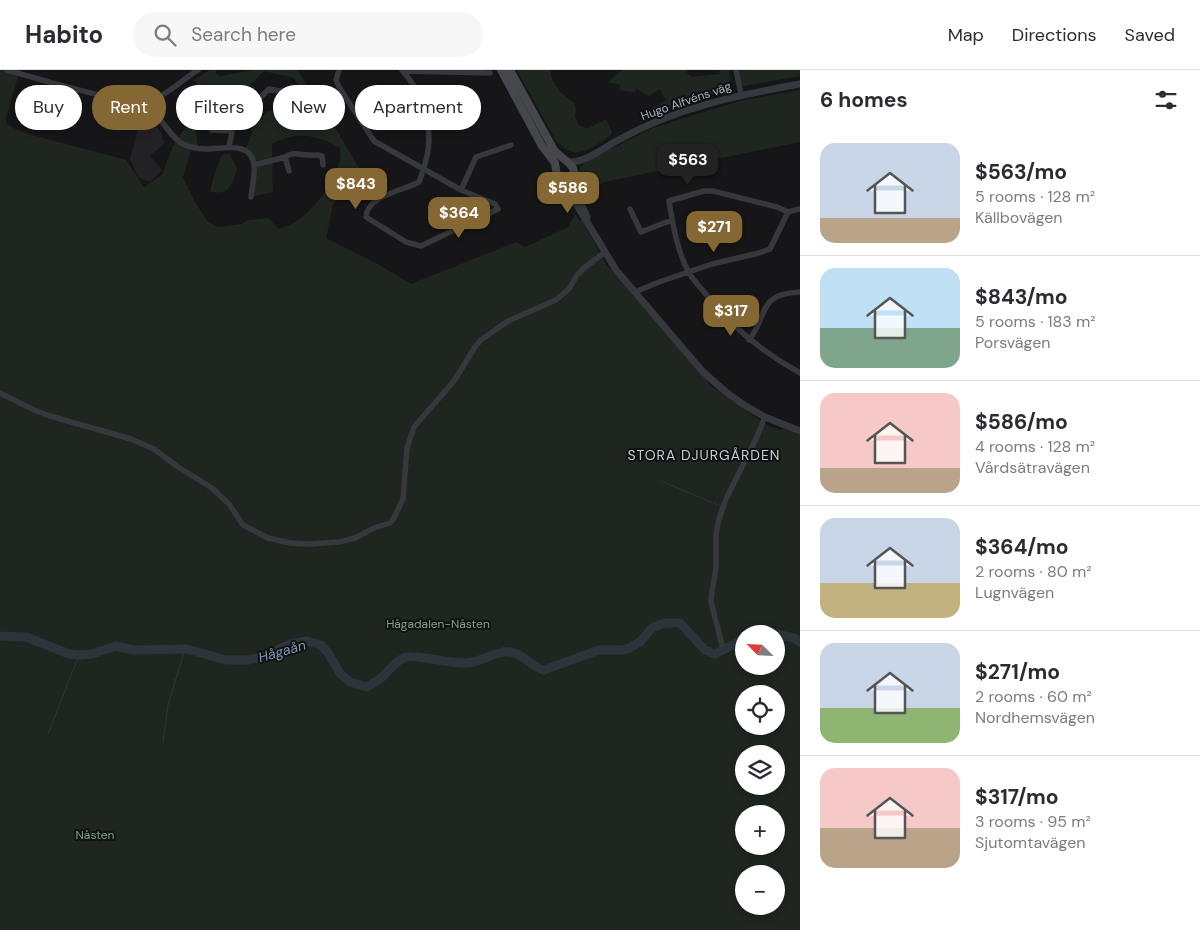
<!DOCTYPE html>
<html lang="en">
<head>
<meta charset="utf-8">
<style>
	body { margin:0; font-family:"DM Sans",sans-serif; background:#f7f7f7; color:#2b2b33; height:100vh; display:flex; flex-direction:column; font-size:19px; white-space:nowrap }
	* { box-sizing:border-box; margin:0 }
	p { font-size:16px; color:#7c7c81 }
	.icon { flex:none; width:28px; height:28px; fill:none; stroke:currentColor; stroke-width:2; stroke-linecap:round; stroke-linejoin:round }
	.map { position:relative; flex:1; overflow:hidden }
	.drawer { display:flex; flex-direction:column; background:#fff; width:400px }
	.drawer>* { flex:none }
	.banner { position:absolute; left:15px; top:15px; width:475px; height:45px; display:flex; gap:10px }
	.needle { width:32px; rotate:294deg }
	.controls { position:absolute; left:735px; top:555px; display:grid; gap:10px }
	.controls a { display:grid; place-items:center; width:50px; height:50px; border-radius:50%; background:#fff; box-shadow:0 2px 8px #0003; font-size:25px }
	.price { position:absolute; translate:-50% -42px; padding:0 11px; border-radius:10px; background:#856733; color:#fff; font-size:16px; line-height:32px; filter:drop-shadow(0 1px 2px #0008) }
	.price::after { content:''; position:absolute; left:50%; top:30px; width:15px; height:11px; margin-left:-8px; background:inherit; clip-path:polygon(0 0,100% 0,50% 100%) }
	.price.active { background:#222; color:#fff }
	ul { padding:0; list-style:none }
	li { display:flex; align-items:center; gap:15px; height:125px; padding:0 20px }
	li+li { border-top:1px solid #e1e1e2 }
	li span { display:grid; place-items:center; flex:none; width:140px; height:100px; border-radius:15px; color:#555 }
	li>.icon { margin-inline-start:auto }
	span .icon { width:60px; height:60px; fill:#fffc; stroke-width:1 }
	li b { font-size:21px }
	h2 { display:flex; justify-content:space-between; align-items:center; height:60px; padding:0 20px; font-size:21px }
	.tag { padding:0 18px; border-radius:22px; background:#fff; box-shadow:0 2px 8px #0003; font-size:18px; line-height:45px }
	.tag.active { background:#856733; color:#fff }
	header { display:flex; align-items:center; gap:30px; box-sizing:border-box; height:70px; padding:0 25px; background:#fff; border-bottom:1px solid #e1e1e2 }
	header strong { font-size:24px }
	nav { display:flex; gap:28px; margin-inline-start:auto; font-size:18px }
	.search { width:350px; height:45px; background:#f7f7f7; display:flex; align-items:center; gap:12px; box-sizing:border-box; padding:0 18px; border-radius:28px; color:#7c7c81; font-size:19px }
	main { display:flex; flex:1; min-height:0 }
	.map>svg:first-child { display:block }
	.built { fill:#222225 }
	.green { fill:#1e261f; fill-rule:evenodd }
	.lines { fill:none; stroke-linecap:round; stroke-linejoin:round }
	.stream { stroke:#2c353c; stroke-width:1 }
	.river { stroke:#2c353c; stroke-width:9 }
	.minor { stroke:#37383d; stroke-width:5.5 }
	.tertiary { stroke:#37383d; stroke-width:7 }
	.secondary { stroke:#45474d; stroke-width:8 }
	.labels { text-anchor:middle; stroke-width:4; stroke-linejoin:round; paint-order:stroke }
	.street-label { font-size:12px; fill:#a8adb8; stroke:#111113 }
	.park-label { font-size:12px; fill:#7fa381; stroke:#111113 }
	.neighbourhood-label { font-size:14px; letter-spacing:1px; fill:#c9ccd4; stroke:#111113 }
	.water-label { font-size:14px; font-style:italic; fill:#7f9bb3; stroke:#111113 }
</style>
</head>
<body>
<header>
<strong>Habito</strong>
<div class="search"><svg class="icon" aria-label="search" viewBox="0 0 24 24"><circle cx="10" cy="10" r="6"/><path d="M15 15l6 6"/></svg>Search here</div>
<nav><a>Map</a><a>Directions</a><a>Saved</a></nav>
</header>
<main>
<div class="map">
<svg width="800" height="860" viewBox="0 0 800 860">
	<rect width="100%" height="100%" fill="#161618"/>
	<!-- built -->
	<path class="built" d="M152,48L155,52L154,55L162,63V68L166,72L150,86L162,100L150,112L138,107L130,89L140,51L146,53Z"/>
	<!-- green -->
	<path class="green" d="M0,0H20L6,47V53L11,57L32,65L126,90L144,117L162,105L172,78L181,63L193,50L212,34L194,10L210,0H216V4L220,6L254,0H297L336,59L360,100L333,135L326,168L376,193L411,214L516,172L525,177L568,157L575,144L580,151L582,150L607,196L629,219L711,316L767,355L780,360L785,359L800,365V860H0ZM264,1L294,8L304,25L305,48L285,59L275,42L268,41L253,57L250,69L245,80L254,95L251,127L273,122L272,74C298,60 316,65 340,78C340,83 341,89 339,94C331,119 305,153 279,159L268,148L248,150L242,154L218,157L208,152L195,132L183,107L192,78H198L195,51L215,36L220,42L233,29L244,44L255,34L245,21ZM744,564H776V596H744ZM744,624H776V656H744ZM744,684H776V716H744ZM744,744H776V776H744ZM744,804H776V836H744Z
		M517,0H551V7L560,22L574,33L576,39L575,47L579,55L587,59L606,49L612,62L611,65C601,72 582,87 569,81C564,79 560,74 556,71Z
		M622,0H687V3L692,7L720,4L719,0H729L731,14L728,19L685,32L656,43L652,38L666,30L660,19L649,26L636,19L635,23L619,20L621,15L608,12Z
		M743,0H800V6L739,17L737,1Z
		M800,20V72L604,112L584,125C575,110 574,105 585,92L653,58L684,48L740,31Z
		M230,84L237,99C232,114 230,127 210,121L215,102L222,85Z"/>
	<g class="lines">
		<!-- stream -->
		<path class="stream" d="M661,411L711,432
			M714,433L720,436
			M48,664L79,585
			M163,672L168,635L185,579"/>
		<!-- river -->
		<path class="river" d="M755,564L768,562L776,564
			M776,564L794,568L800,572
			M0,566L26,567L69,584L79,585L92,584L116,576L133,580L187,579L226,590H248L262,587L290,574L307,571L321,575L328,583L340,603L350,612L367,617C371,614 376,612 380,609C389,602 394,591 406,587C415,584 452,594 466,593C481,593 496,580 510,582C523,583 531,597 544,600L599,580H623L629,578L640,572L652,558L664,553H680L705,580L715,584L744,569"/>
		<!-- minor -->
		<path class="minor" d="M7,0C28,6 135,38 149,32C167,25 182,10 198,0
			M339,0L336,10L339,17L374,71L461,120L495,134L498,139L421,176L406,172L366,147C366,126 405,120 419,112C424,99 429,84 429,70C429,46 418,17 402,0
			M736,0L741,24
			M403,1L490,3
			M149,33C157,44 171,68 183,74C190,77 198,79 206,79C223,79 252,70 254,96C255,105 252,117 251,127
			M212,60L232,61
			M229,77L234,53L269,19L284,22L289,30L288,37
			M285,87C294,81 299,85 309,85C314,86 317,84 322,86L323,95
			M254,95L285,87L289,101
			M461,120L476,87L511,75
			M630,139L641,162L672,150
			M800,139L788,142L777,137L713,121H704L669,131C673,155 677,180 688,201C692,209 699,216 704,222C731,257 762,282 800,303
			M635,222L659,212L712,194L759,183L770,179L788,142
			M749,270C769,244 757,224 800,222
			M0,323L34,340L50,346L131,369L154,379L178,397L212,418L229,434L243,455L268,468L290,473L310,474L339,472L355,468L374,458L390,453L394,448L403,429L407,378L414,357L454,311L475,277L481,270L508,251L556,230L569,219L577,205L584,198L605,182
			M722,575L711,532L712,521L716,498V464L719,449L726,429L756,369L765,347"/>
		<!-- tertiary -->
		<path class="tertiary" d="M568,92C585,93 605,77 620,69C676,38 738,25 800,14
			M572,105L571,111L587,147
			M561,109L616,200L703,302L726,322L744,335L765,347L800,361"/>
		<!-- secondary -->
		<path class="secondary" d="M501,0L542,76L555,93L557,106L564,110L570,108L574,101C572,92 560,88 554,80L510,0"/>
	</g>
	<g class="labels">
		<!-- street labels -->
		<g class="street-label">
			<text transform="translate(686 31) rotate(-19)" y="4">Hugo Alfvéns väg</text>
		</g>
		<!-- park labels -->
		<g class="park-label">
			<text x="438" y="558">Hågadalen-Nåsten</text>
			<text x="95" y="769">Nåsten</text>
		</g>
		<!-- neighbourhood labels -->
		<g class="neighbourhood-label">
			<text x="704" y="390">STORA DJURGÅRDEN</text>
		</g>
		<!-- water labels -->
		<g class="water-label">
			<text transform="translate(282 581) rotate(-16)" y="5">Hågaån</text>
		</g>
	</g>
</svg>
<div class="controls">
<a><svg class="needle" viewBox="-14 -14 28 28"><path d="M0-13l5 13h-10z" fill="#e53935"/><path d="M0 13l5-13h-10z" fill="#7c7c81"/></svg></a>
<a><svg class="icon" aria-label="locate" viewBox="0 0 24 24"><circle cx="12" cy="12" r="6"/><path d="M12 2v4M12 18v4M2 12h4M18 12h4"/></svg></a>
<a><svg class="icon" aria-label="layers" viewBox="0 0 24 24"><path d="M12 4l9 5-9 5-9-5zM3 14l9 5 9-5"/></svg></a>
<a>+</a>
<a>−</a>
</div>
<b class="price active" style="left:688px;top:116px">$563</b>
<b class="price" style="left:356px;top:140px">$843</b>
<b class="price" style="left:568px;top:144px">$586</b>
<b class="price" style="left:459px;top:169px">$364</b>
<b class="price" style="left:714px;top:183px">$271</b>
<b class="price" style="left:731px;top:267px">$317</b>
<div class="banner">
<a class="tag">Buy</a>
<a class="tag active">Rent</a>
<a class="tag">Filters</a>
<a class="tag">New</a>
<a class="tag">Apartment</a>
</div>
</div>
<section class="drawer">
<h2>6 homes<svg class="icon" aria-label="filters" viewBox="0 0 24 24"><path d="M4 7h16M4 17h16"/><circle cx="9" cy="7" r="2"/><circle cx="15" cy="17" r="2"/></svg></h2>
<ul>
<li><span style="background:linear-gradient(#c9d6e8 75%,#b9a48a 0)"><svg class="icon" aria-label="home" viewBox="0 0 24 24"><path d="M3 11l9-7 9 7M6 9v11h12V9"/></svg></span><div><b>$563/mo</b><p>5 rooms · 128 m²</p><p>Källbovägen</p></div></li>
<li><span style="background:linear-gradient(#bfe0f5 60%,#7fa58c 0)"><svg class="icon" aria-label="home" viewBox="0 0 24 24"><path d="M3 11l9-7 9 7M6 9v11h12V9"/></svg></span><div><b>$843/mo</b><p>5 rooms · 183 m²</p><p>Porsvägen</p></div></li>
<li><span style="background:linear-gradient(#f6c9c9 75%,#b9a48a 0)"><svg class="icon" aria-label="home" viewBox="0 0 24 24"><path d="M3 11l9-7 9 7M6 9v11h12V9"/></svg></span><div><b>$586/mo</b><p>4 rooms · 128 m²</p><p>Vårdsätravägen</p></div></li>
<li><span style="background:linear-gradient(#c9d6e8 65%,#c2b280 0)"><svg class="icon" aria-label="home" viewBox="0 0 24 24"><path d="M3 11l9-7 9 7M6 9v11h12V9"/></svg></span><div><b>$364/mo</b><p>2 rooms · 80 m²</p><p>Lugnvägen</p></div></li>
<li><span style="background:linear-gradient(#c9d6e8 65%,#8fb573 0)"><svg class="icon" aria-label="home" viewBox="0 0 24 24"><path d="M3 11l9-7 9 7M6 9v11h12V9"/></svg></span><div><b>$271/mo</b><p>2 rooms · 60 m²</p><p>Nordhemsvägen</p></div></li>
<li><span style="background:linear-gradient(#f6c9c9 60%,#b9a48a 0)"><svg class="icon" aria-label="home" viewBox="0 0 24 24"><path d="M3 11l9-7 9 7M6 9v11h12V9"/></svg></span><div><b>$317/mo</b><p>3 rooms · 95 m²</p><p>Sjutomtavägen</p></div></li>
</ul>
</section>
</main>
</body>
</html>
